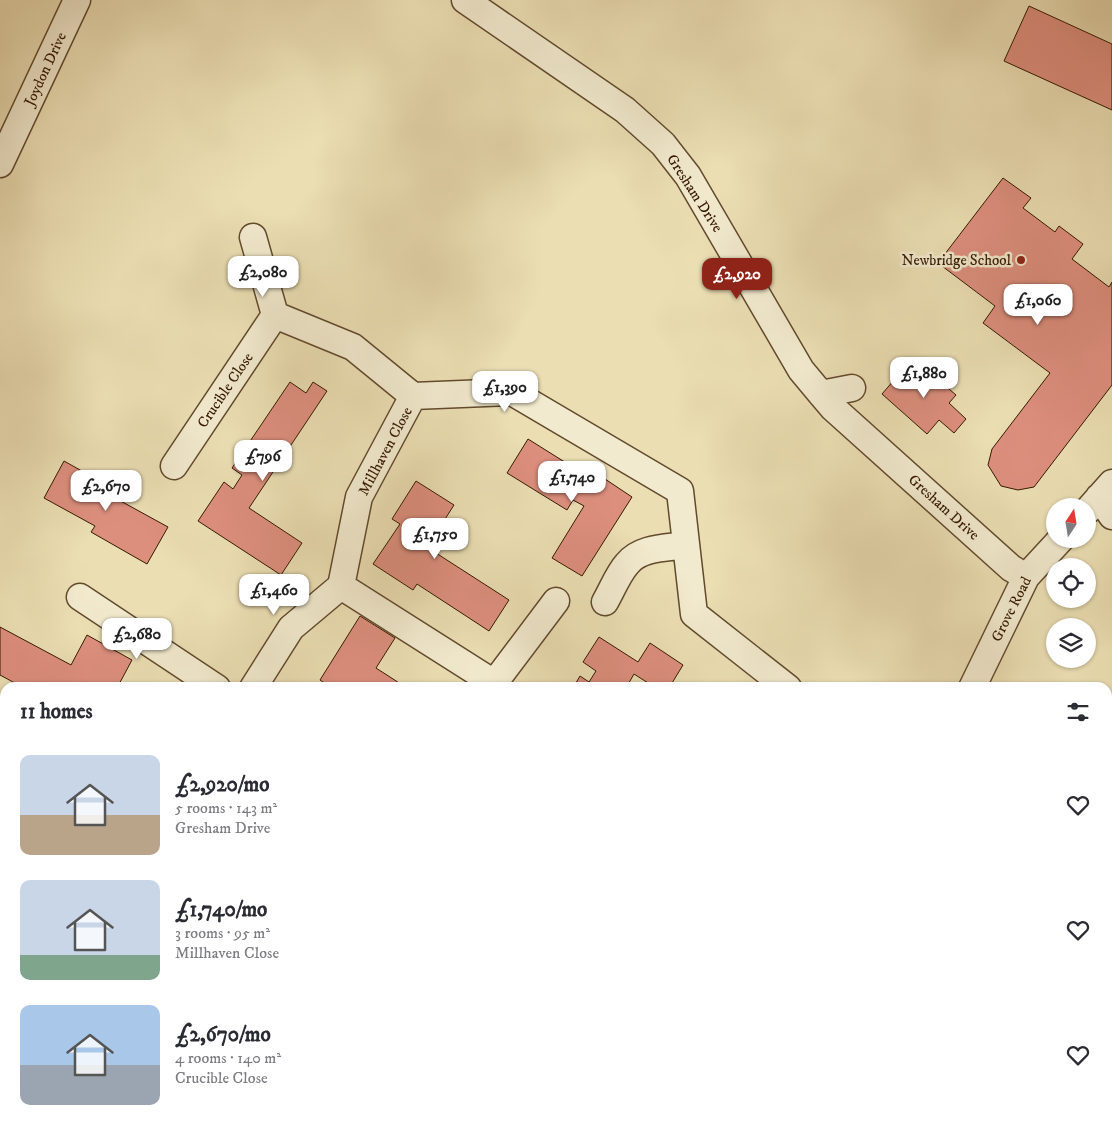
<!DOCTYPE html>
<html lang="en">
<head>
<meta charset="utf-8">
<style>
	body { margin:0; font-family:"IM FELL DW Pica",serif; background:#f7f7f7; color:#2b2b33; height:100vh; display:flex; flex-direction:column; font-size:19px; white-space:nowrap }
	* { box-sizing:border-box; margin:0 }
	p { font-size:16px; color:#7c7c81 }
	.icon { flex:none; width:28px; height:28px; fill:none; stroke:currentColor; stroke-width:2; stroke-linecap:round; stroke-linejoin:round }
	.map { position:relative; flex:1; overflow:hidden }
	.sheet { position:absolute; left:0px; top:682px; width:1112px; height:446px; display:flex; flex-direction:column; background:#fff; border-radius:15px 15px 0 0; box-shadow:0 1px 4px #0004 }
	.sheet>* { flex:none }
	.needle { width:32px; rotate:12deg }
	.fabs { position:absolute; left:1046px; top:498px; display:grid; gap:10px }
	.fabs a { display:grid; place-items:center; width:50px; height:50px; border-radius:50%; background:#fff; box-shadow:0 1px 4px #0004; font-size:25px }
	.price { position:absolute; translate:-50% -42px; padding:0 11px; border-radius:10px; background:#fff; color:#222; font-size:16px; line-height:32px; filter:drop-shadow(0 1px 2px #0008) }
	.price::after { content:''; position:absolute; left:50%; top:30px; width:15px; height:11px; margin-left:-8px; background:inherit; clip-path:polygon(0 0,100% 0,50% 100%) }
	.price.selected { background:#8f2418; color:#fff }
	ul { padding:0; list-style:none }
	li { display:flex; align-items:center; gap:15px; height:125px; padding:0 20px }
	li span { display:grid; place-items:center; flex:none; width:140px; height:100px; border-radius:10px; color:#555 }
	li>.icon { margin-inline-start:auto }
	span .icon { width:60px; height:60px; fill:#fffc; stroke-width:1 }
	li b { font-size:21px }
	h2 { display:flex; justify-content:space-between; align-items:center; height:60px; padding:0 20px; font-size:21px }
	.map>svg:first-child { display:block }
	.building { fill:#dd8f7e; stroke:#351900 }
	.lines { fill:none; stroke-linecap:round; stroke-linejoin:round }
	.minor-casing { stroke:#624a2d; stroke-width:29 }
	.path { stroke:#351900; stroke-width:3; stroke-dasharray:1 2.5; stroke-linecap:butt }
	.minor { stroke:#f2eace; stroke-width:26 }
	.poi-dot { fill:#8f2418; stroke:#f2eace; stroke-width:2 }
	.labels { text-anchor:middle; stroke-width:5; stroke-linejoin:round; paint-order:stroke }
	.street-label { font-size:15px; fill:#351900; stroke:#f2eace }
	.poi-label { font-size:15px; fill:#351900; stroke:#f2eace; text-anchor:end }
</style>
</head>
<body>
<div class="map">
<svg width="1112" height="1128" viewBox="0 0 1112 1128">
	<rect width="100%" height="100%" fill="#ebdeb3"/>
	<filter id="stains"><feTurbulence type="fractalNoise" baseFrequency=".004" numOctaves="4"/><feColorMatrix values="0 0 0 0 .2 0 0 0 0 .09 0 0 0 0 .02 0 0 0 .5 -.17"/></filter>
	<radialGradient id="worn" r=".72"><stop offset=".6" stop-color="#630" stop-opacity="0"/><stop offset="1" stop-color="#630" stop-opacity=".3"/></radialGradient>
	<!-- building -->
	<path class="building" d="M1029,6L1112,44V110L1004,61Z
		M1003,178L1031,198L1023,208L1055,232L1059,226L1083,244L1072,259L1109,287L1112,282V385L1034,487L1018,490L1001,486L988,465L992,449L1050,373L983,323L995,306L938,263Z
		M913,358L956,395L949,403L966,419L954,433L939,420L927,434L882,394Z
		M290,382L306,393L313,382L327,391L249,508L302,543L281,575L198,521L224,482L233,489L242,475L232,468Z
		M528,439L587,476L582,483L594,490L602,477L632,497L582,576L552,558L584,506L573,500L567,510L507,473Z
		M64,461L121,493L117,499L168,527L147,564L91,532L95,526L44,498Z
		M416,481L454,505L433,538L442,544L436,553L509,600L489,631L417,584L413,590L373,564L400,524L392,519Z
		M360,616L395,638L376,668L407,688H364L360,685L359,688H332L320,680Z
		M0,627L71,665L87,635L132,660L117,688H24L0,675Z
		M599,637L638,662L650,643L683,665L669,688H656L634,674L626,688L619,685L618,688H573L580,676L589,682L596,671L583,662Z
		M376,1124H426L425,1128H375Z"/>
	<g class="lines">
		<!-- minor casing -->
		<g class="minor-casing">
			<path id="minor" d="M465,0L625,110L663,144L688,176L801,370L821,394L833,408L1011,568L1026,577
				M0,164L77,0
				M253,237L275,315
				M821,394L852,388
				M174,466L275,315L353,347L413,396
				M1099,497L1112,516
				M1088,510L1112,483
				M80,597L217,688
				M605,602C612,590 618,574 627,564C640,547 667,548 686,545
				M492,686L556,601
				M253,688L291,628L341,586
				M493,688L486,678L341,586L359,497L413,396L512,392L680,491L694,614L788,688
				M972,688L1026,577L1061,539
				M1108,1121L1112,1123
				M588,1124L604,1128
				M433,1128L434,1124
				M797,1128L800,1124
				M956,1128L958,1124"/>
		</g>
		<!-- path -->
		<path class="path" d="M0,735L5,736
			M0,860L5,853
			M0,993L5,992
			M0,1016L5,1022
			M28,1128L29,1124"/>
		<!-- minor -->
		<use href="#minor" class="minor"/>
	</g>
	<!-- markers -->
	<circle class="poi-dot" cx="1021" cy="260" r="5"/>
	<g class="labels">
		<!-- street labels -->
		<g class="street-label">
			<text transform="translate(45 69) rotate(-65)" y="5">Joydon Drive</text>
			<text transform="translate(695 193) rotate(57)" y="5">Gresham Drive</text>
			<text transform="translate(225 390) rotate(-56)" y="5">Crucible Close</text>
			<text transform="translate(385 451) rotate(-62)" y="5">Millhaven Close</text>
			<text transform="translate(944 507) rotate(42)" y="5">Gresham Drive</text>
			<text transform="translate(1011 609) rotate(-63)" y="5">Grove Road</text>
		</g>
		<!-- poi labels -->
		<g class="poi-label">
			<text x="1011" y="265">Newbridge School</text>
		</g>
	</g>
	<rect width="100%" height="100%" filter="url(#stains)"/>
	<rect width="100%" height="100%" fill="url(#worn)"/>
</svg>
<div class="fabs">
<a><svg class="needle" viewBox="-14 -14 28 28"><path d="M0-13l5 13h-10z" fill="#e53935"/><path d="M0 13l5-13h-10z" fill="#7c7c81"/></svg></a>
<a><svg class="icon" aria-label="locate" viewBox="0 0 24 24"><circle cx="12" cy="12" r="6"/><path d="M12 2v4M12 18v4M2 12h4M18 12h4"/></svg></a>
<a><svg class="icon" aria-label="layers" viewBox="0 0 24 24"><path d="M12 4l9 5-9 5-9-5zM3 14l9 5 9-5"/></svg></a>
</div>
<b class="price" style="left:263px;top:298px">£2,080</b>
<b class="price selected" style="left:737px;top:300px">£2,920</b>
<b class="price" style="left:1038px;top:326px">£1,060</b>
<b class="price" style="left:924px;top:399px">£1,880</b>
<b class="price" style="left:505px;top:413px">£1,390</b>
<b class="price" style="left:263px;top:482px">£796</b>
<b class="price" style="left:572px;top:503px">£1,740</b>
<b class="price" style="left:106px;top:512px">£2,670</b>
<b class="price" style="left:435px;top:560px">£1,750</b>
<b class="price" style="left:274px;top:616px">£1,460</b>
<b class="price" style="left:137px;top:660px">£2,680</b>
<section class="sheet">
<h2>11 homes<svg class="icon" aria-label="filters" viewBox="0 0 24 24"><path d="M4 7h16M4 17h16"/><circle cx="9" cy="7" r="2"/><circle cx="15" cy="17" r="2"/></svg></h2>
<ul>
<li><span style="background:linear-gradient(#c9d6e8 60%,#b9a48a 0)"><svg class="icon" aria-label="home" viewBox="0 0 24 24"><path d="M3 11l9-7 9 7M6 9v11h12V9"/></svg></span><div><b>£2,920/mo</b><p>5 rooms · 143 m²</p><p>Gresham Drive</p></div><svg class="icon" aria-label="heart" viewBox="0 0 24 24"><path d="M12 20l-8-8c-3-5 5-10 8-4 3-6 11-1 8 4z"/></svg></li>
<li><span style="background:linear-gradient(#c9d6e8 75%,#7fa58c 0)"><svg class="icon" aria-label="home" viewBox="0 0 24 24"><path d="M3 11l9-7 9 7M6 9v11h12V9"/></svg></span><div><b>£1,740/mo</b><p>3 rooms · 95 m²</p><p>Millhaven Close</p></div><svg class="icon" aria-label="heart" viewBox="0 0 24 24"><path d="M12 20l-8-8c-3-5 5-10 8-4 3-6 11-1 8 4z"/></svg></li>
<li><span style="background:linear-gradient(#a9c7e8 60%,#9aa5b1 0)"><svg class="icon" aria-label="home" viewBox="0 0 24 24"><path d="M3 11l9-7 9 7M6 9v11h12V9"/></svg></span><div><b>£2,670/mo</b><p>4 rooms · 140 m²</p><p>Crucible Close</p></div><svg class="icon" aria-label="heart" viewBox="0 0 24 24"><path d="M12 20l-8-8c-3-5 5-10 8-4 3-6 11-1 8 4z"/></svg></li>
</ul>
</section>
</div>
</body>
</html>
